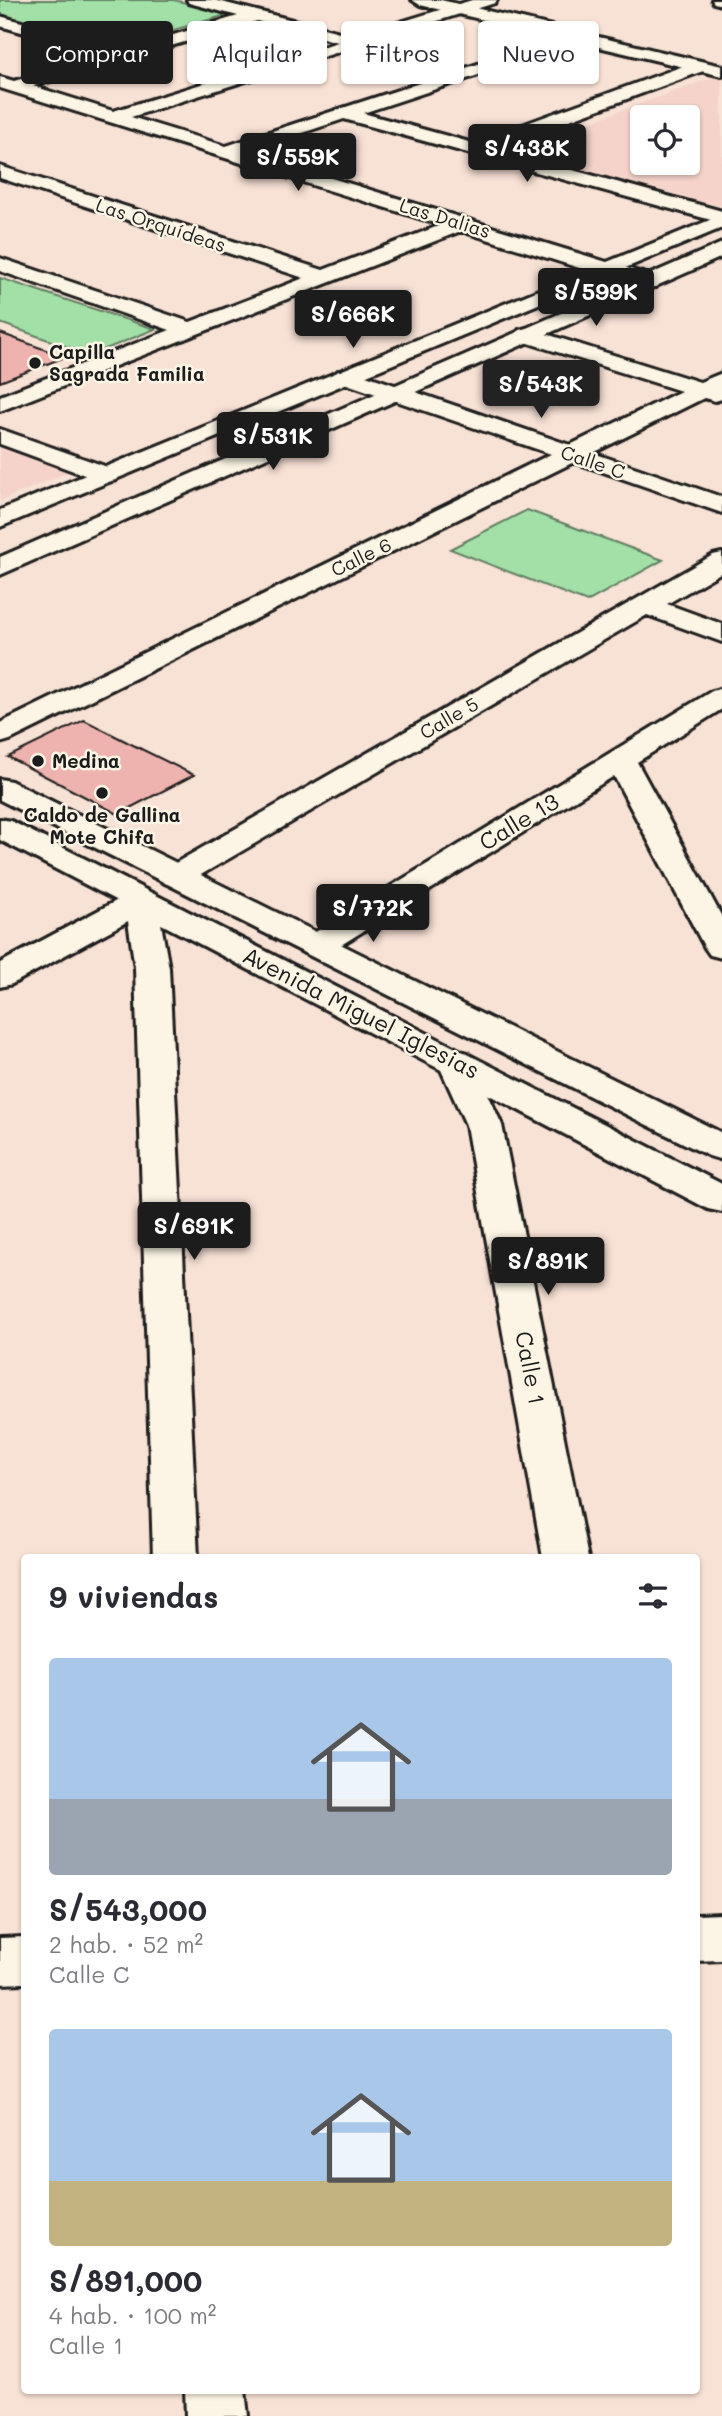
<!DOCTYPE html>
<html lang="es">
<head>
<meta charset="utf-8">
<style>
	body { margin:0; font-family:Mali,sans-serif; background:#f7f7f7; color:#2b2b33; height:100vh; display:flex; flex-direction:column; font-size:26px; white-space:nowrap }
	* { box-sizing:border-box; margin:0 }
	p { font-size:23px; color:#7c7c81 }
	.icon { flex:none; width:38px; height:38px; fill:none; stroke:currentColor; stroke-width:2; stroke-linecap:round; stroke-linejoin:round }
	.map { position:relative; flex:1; overflow:hidden }
	.details { position:absolute; left:21px; top:1554px; width:679px; height:840px; display:flex; flex-direction:column; background:#fff; border-radius:7px; box-shadow:0 2px 5px #0004 }
	.details>* { flex:none }
	.banner { position:absolute; left:21px; top:21px; width:681px; height:63px; display:flex; gap:14px }
	.buttons { position:absolute; left:630px; top:105px; display:grid; gap:14px }
	.buttons a { display:grid; place-items:center; width:70px; height:70px; border-radius:7px; background:#fff; box-shadow:0 2px 5px #0004; font-size:35px }
	.price { position:absolute; translate:-50% -60px; padding:0 16px; border-radius:7px; background:#1c1c1c; color:#fff; font-size:23px; line-height:46px; filter:drop-shadow(0 2px 4px #0008) }
	.price::after { content:''; position:absolute; left:50%; top:42px; width:21px; height:16px; margin-left:-10px; background:inherit; clip-path:polygon(0 0,100% 0,50% 100%) }
	.price.active { background:#222; color:#fff }
	ul { padding:0; list-style:none }
	li { display:grid; align-content:center; gap:14px; height:371px; padding:0 28px }
	li span { display:grid; place-items:center; height:217px; border-radius:7px; color:#555 }
	li>.icon { margin-inline-start:auto }
	span .icon { width:126px; height:126px; fill:#fffc; stroke-width:1 }
	li b { font-size:30px }
	h2 { display:flex; justify-content:space-between; align-items:center; height:84px; padding:0 28px; font-size:30px }
	.chip { padding:0 24px; border-radius:7px; background:#fff; box-shadow:0 2px 5px #0004; font-size:24px; line-height:63px }
	.chip.active { background:#1c1c1c; color:#fff }
	.map>svg:first-child { display:block }
	.built { fill:#f5d3ca; fill-rule:evenodd }
	.green { fill:#a3e0a7; stroke:#607e62; stroke-width:2 }
	.building { fill:#efb3af; stroke:#1c1c1c; stroke-width:2 }
	.lines { fill:none; stroke-linecap:round; stroke-linejoin:round }
	.street-casing { stroke:#1c1c1c; stroke-width:6 }
	.secondary-casing { stroke:#1c1c1c; stroke-width:6 }
	.street { fill:#fcf5e5; fill-rule:evenodd }
	.secondary { fill:#fcf5e5; fill-rule:evenodd }
	.poi-dot { fill:#1c1c1c; stroke:#fcf5e5; stroke-width:2.5 }
	.labels { text-anchor:middle; stroke-width:5; stroke-linejoin:round; paint-order:stroke }
	.far-street-label { font-size:19px; fill:#1c1c1c; stroke:#fcf5e5 }
	.far-poi-label { font-size:19px; font-weight:bold; fill:#1c1c1c; stroke:#fcf5e5; text-anchor:start }
	.street-label { font-size:23px; fill:#1c1c1c; stroke:#fcf5e5 }
</style>
</head>
<body>
<div class="map">
<svg width="722" height="2416" viewBox="0 0 722 2416">
	<rect width="100%" height="100%" fill="#f8e1d5"/>
	<filter id="ink" filterUnits="userSpaceOnUse"><feTurbulence type="fractalNoise" baseFrequency=".0143" numOctaves="2"/><feDisplacementMap in="SourceGraphic" scale="14" xChannelSelector="R" yChannelSelector="G"/><feConvolveMatrix kernelMatrix="1 2 1 2 8 2 1 2 1" color-interpolation-filters="sRGB"/></filter>
	<g filter="url(#ink)">
		<!-- built -->
		<path class="built" d="M714,77L722,79V205L719,206L513,150ZM642,117H688V163H642Z
			M0,440L75,469L0,501Z"/>
		<!-- green -->
		<path class="green" d="M0,0H174L230,14L114,47L0,16Z
			M0,278L155,329L91,355L0,323Z
			M527,510L663,560L587,602L450,549Z"/>
		<!-- building -->
		<path class="building" d="M0,333L65,357L0,382Z
			M84,720L129,743L194,775L118,814L8,757Z"/>
		<g class="lines">
			<!-- street casing -->
			<g class="street-casing">
				<path id="street" d="M187,0H214L355,36L472,0H497L495,3L131,117L226,146L576,32L582,33L584,37L582,41L363,113L473,143L694,62H706L709,66L706,70L493,148L722,211V223L344,119L246,152L656,277L659,282L656,287H640L461,231L0,411V396L170,330L0,271V258L190,322L304,278L0,178V166L323,270L441,225L0,88V77L14,81L103,55L0,26V16L122,50L238,16L189,3ZM257,21L338,42L113,111L33,86Z
					M712,0H722V5L714,3Z
					M527,328L700,382L722,373V399L715,401L704,398L593,453L722,497V513L574,462L10,740L0,743V723L551,454L338,381L335,376L338,371H354L570,445L681,391L519,340L516,335L519,330Z
					M0,429L116,470L119,475L116,480L107,482L98,480L0,444Z
					M722,553V572L667,604L722,624V642L647,615L187,883L176,886L165,883L160,876L165,869L713,555Z
					M722,688V709L637,762L722,917V958L710,955L705,948L614,776L328,953L316,956L304,953L299,946L304,939L712,691Z
					M141,891L153,894L157,901L169,968L198,1558H153L135,968L128,921L12,984L0,987V963L129,894Z
					M455,1050L468,1053L473,1061L502,1125L588,1558H543L466,1125L437,1061L442,1053Z
					M722,1914V1960L696,1961V1915Z
					M24,1937V1983L0,1984V1938Z
					M185,2390H245L248,2416H186Z"/>
			</g>
			<!-- secondary casing -->
			<g class="secondary-casing">
				<path id="secondary" d="M412,0H441L722,66V76L420,5Z
					M722,215V228L0,527V510Z
					M722,243V257L0,575V557Z
					M0,779L11,781L722,1133V1160L709,1156L0,800Z
					M0,819L11,821L722,1184V1212L708,1209L0,840Z"/>
			</g>
			<!-- street -->
			<use href="#street" class="street"/>
			<!-- secondary -->
			<use href="#secondary" class="secondary"/>
		</g>
	</g>
	<!-- markers -->
	<g class="poi-dot">
		<circle cx="35" cy="363" r="7"/>
		<circle cx="38" cy="761" r="7"/>
		<circle cx="102" cy="793" r="7"/>
	</g>
	<g class="labels">
		<!-- far-street labels -->
		<g class="far-street-label">
			<text transform="translate(445 218) rotate(17)" y="7">Las Dalias</text>
			<text transform="translate(161 225) rotate(18)" y="7">Las Orquídeas</text>
			<text transform="translate(593 462) rotate(19)" y="7">Calle C</text>
			<text transform="translate(361 557) rotate(-26)" y="7">Calle 6</text>
			<text transform="translate(449 718) rotate(-30)" y="7">Calle 5</text>
		</g>
		<!-- far-poi labels -->
		<g class="far-poi-label">
			<text x="49" y="359">Capilla<tspan x="49" dy="22">Sagrada Familia</tspan></text>
			<text x="52" y="768">Medina</text>
			<text x="102" y="822" text-anchor="middle">Caldo de Gallina<tspan x="102" dy="22">Mote Chifa</tspan></text>
		</g>
		<!-- street labels -->
		<g class="street-label">
			<text transform="translate(519 822) rotate(-31)" y="8">Calle 13</text>
			<text transform="translate(361 1013) rotate(27)" y="8">Avenida Miguel Iglesias</text>
			<text transform="translate(530 1368) rotate(79)" y="8">Calle 1</text>
		</g>
	</g>
</svg>
<div class="buttons">
<a><svg class="icon" aria-label="locate" viewBox="0 0 24 24"><circle cx="12" cy="12" r="6"/><path d="M12 2v4M12 18v4M2 12h4M18 12h4"/></svg></a>
</div>
<b class="price" style="left:527px;top:184px">S/438K</b>
<b class="price" style="left:298px;top:193px">S/559K</b>
<b class="price" style="left:596px;top:328px">S/599K</b>
<b class="price" style="left:353px;top:350px">S/666K</b>
<b class="price active" style="left:541px;top:420px">S/543K</b>
<b class="price" style="left:273px;top:472px">S/531K</b>
<b class="price" style="left:373px;top:944px">S/772K</b>
<b class="price" style="left:194px;top:1262px">S/691K</b>
<b class="price" style="left:548px;top:1297px">S/891K</b>
<div class="banner">
<a class="chip active">Comprar</a>
<a class="chip">Alquilar</a>
<a class="chip">Filtros</a>
<a class="chip">Nuevo</a>
</div>
<section class="details">
<h2>9 viviendas<svg class="icon" aria-label="filters" viewBox="0 0 24 24"><path d="M4 7h16M4 17h16"/><circle cx="9" cy="7" r="2"/><circle cx="15" cy="17" r="2"/></svg></h2>
<ul>
<li><span style="background:linear-gradient(#a9c7e8 65%,#9aa5b1 0)"><svg class="icon" aria-label="home" viewBox="0 0 24 24"><path d="M3 11l9-7 9 7M6 9v11h12V9"/></svg></span><div><b>S/543,000</b><p>2 hab. · 52 m²</p><p>Calle C</p></div></li>
<li><span style="background:linear-gradient(#a9c7e8 70%,#c2b280 0)"><svg class="icon" aria-label="home" viewBox="0 0 24 24"><path d="M3 11l9-7 9 7M6 9v11h12V9"/></svg></span><div><b>S/891,000</b><p>4 hab. · 100 m²</p><p>Calle 1</p></div></li>
</ul>
</section>
</div>
</body>
</html>
